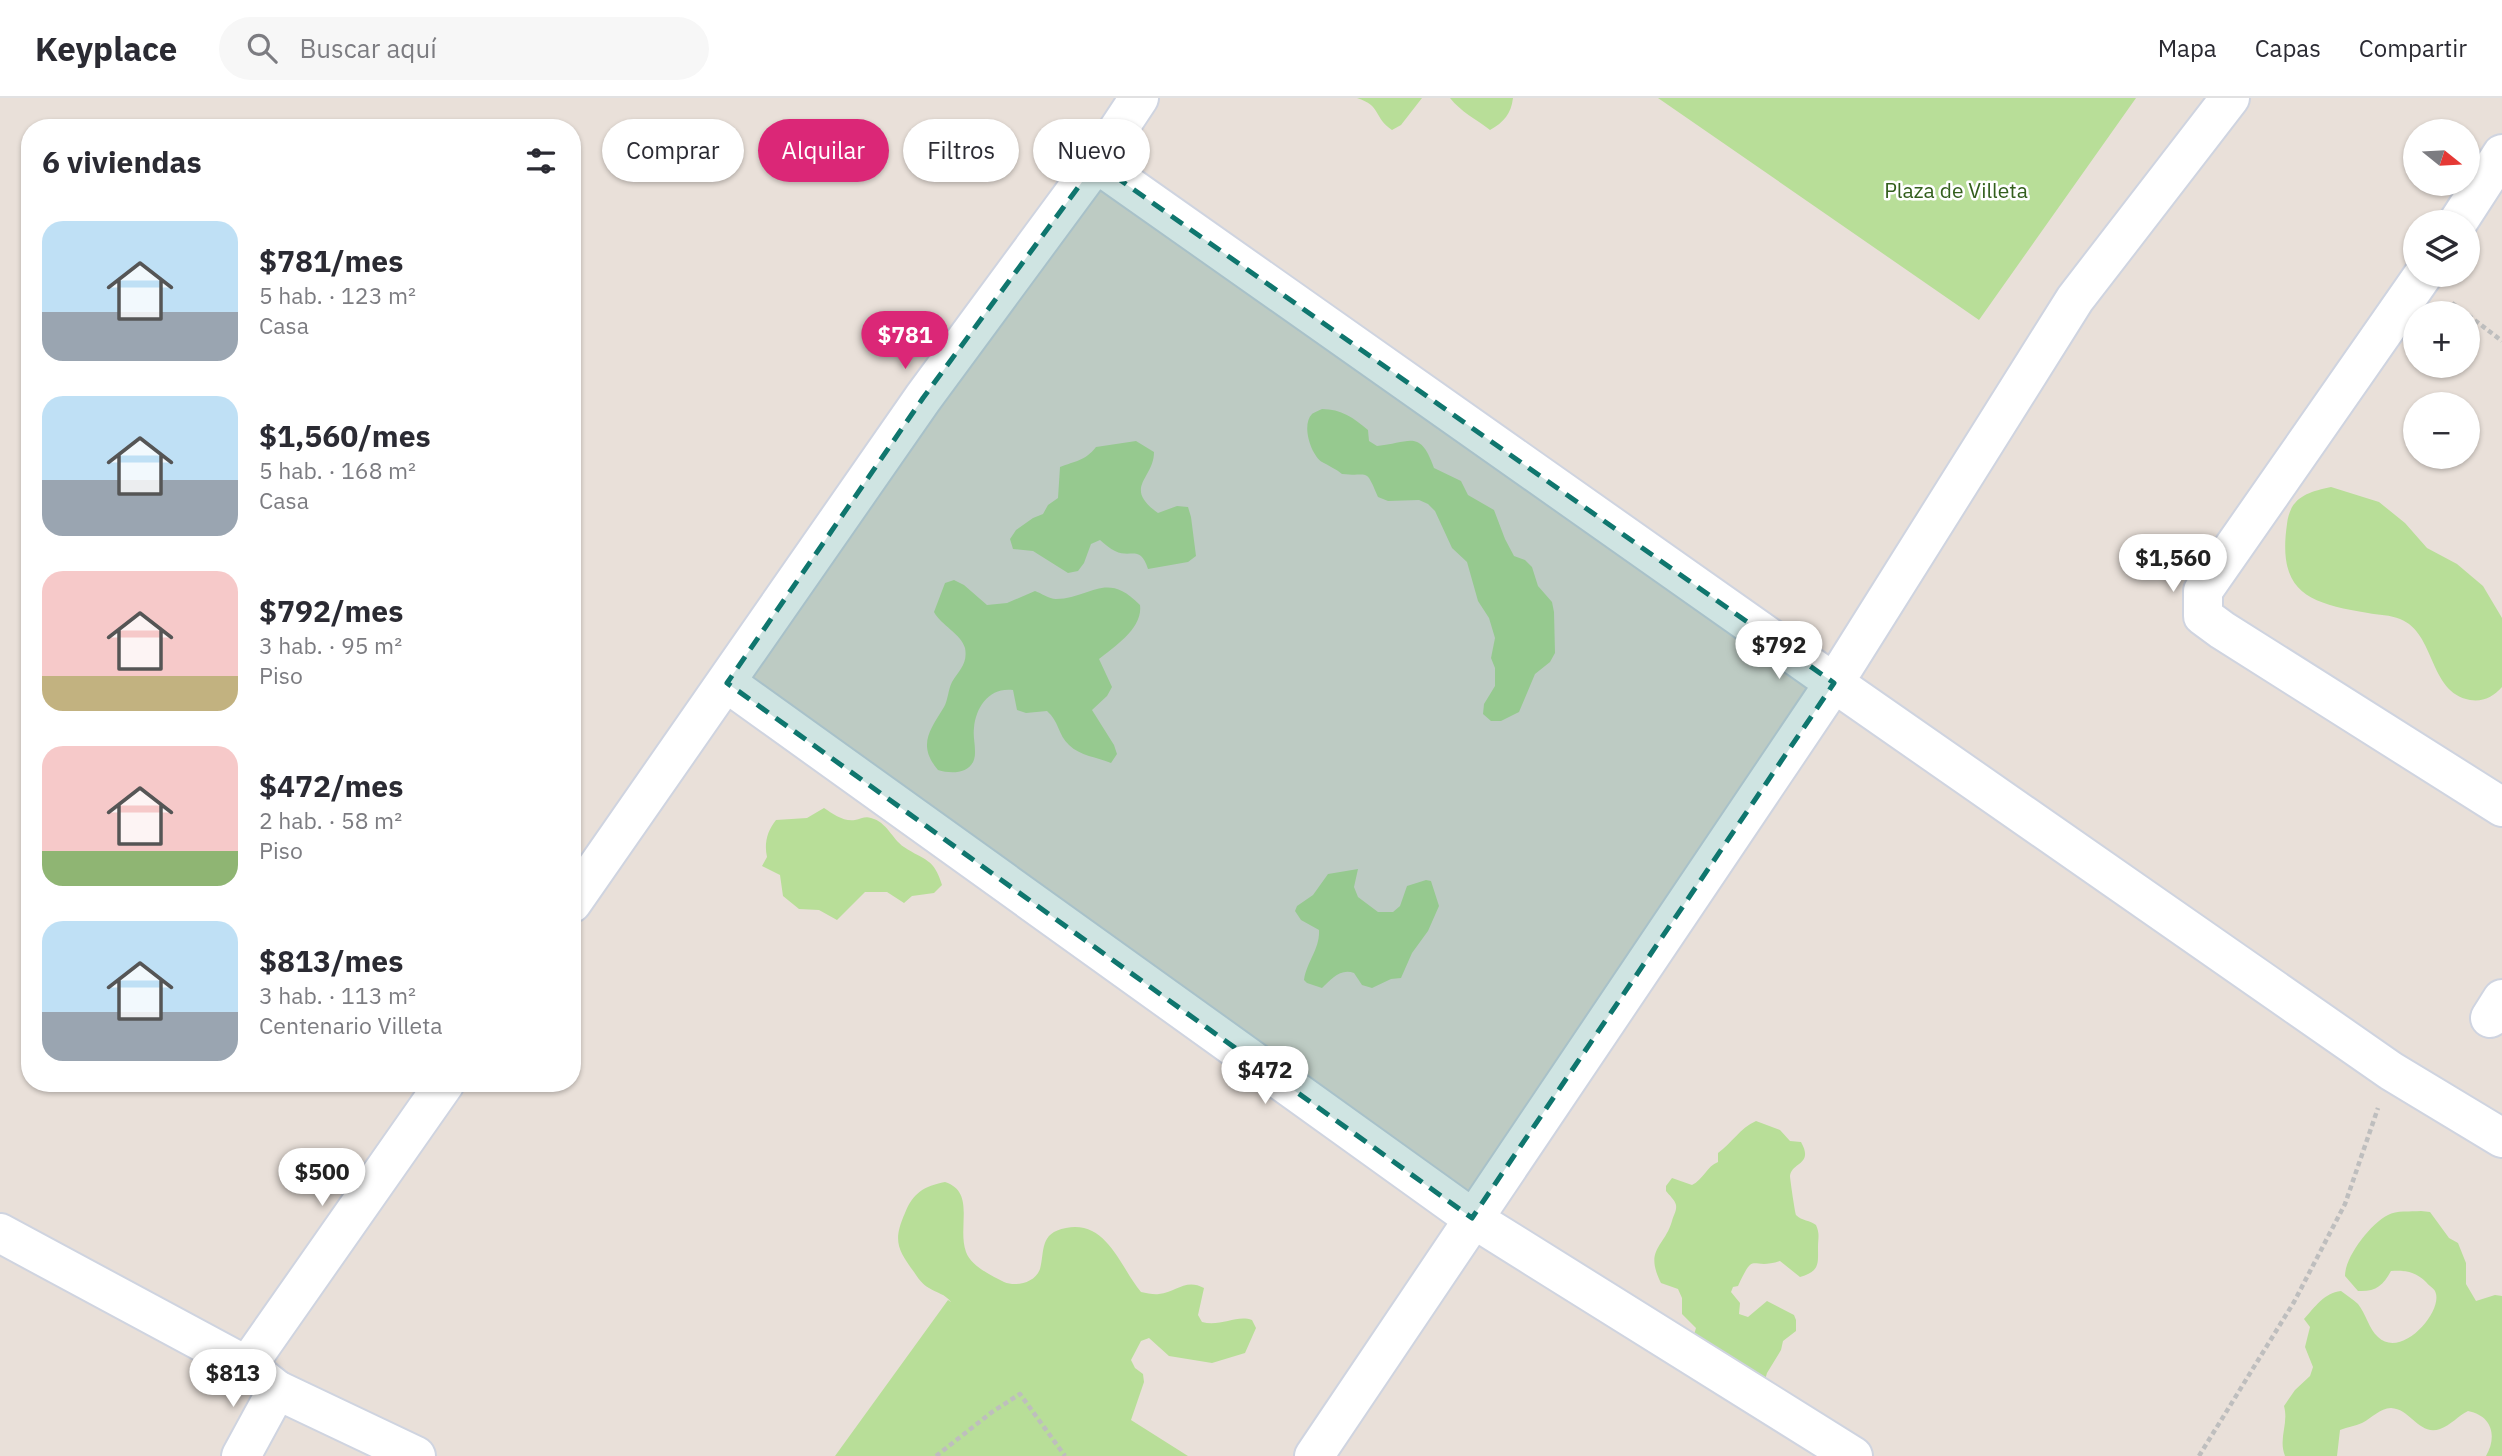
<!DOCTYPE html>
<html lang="es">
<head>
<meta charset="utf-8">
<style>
	body { margin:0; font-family:"IBM Plex Sans",sans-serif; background:#f7f7f7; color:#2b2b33; height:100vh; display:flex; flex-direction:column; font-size:26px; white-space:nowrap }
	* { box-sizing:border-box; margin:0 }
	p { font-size:23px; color:#7c7c81 }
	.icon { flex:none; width:38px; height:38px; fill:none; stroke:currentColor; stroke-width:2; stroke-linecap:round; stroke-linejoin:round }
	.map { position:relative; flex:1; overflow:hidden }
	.drawer { position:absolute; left:21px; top:21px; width:560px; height:973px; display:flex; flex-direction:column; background:#fff; border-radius:28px; box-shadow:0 2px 5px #0004 }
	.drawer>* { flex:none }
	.guide { position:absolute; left:602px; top:21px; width:665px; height:63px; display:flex; gap:14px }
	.needle { width:46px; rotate:108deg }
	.controls { position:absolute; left:2403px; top:21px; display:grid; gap:14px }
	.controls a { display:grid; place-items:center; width:77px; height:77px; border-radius:50%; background:#fff; box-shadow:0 2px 5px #0004; font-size:35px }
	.price { position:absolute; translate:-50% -60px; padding:0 16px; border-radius:24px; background:#fff; color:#222; font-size:23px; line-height:46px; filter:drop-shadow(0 2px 4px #0008) }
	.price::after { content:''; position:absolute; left:50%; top:42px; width:21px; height:16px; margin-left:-10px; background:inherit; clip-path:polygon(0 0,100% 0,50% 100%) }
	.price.selected { background:#db2777; color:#fff }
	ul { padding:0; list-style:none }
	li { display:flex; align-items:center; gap:21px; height:175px; padding:0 21px }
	li span { display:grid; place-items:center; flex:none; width:196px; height:140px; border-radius:21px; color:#555 }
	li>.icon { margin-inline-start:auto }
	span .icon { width:84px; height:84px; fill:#fffc; stroke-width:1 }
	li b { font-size:30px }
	h2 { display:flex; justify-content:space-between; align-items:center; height:84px; padding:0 21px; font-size:30px }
	.chip { padding:0 24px; border-radius:32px; background:#fff; box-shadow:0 2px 5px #0004; font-size:24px; line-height:63px }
	.chip.selected { background:#db2777; color:#fff }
	header { display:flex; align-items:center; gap:42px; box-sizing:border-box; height:98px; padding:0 35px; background:#fff; border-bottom:2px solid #e1e1e2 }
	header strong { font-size:33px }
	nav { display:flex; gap:38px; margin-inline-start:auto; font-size:24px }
	.search { width:490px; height:63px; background:#f7f7f7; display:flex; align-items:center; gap:18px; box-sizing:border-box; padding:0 24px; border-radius:38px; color:#7c7c81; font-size:26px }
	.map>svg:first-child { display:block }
	.green { fill:#b8de98 }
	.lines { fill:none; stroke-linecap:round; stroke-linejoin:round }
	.street-casing { stroke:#cfd4e0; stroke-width:42 }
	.secondary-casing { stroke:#cfd4e0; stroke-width:42 }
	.path { stroke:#bebebe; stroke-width:4.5; stroke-dasharray:5 3.5; stroke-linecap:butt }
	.street { stroke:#fff; stroke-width:38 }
	.secondary { stroke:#fff; stroke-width:38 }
	.marked { fill:#0f766e; fill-opacity:0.2; stroke:#0f766e; stroke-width:5; stroke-dasharray:14 9; stroke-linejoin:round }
	.labels { text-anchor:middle; stroke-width:5; stroke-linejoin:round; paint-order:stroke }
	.park-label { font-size:21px; fill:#335f1d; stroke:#fff }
</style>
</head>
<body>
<header>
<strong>Keyplace</strong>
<div class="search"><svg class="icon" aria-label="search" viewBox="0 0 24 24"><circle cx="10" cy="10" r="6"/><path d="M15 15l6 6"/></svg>Buscar aquí</div>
<nav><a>Mapa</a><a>Capas</a><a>Compartir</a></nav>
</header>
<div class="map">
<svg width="2502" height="1358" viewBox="0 0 2502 1358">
	<rect width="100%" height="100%" fill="#e9e0d9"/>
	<!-- green -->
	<path class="green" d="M1357,0H1422L1401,27L1392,32C1373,19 1382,8 1357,0Z
		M1450,0H1513C1511,16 1504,24 1490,32C1476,21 1461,14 1450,0Z
		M1658,0H2136L1979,222Z
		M1322,311C1341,311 1354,320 1368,332L1369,343L1377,348C1410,345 1420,330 1434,370L1461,383L1468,397L1494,412L1505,441L1514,458L1525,462L1532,469L1538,488L1552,504L1554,514L1555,555L1550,564L1535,576L1519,614L1501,623H1491L1483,616L1484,606L1495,588V570L1491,560L1495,540L1489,520L1478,503L1467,464L1452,450L1435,413L1428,406L1419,402L1388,403L1378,399C1365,369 1370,379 1342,376C1336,371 1329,368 1322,364C1311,357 1301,327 1312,316C1313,315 1320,312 1322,311Z
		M1136,343L1154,354C1154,381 1122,389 1158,415L1177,408L1188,409L1191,419L1196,458L1188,464L1148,471C1140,446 1131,461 1115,453C1110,451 1105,446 1100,442L1091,446L1084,465L1078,473L1068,475L1033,453L1013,451L1010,441L1016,432L1033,420L1043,416L1048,407L1058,400L1060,369C1075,363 1085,363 1096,349Z
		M2331,389L2379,404L2405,425L2427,450L2457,466L2483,488L2502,520V589C2493,599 2483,604 2470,602C2428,594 2436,535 2400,521C2391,517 2378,517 2368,515C2309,505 2277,495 2287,426C2290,399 2308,394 2331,389Z
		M954,482L964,487L987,507L1007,505L1035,493C1041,495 1049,501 1056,501C1092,500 1106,472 1140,507C1143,530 1115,548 1099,561L1112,589L1107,598L1092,612L1114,647L1117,656L1111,665C1097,659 1080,658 1069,647C1058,637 1059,623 1047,613L1026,615L1017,612L1013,592C990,589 976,608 974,630C973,638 975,645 975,653C976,675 954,677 938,672C917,647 930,632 944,609C948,602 948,592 952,584C959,572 968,566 965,550C961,536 941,527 934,514L945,485Z
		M824,710C833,716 844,724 855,722C861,721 865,718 871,720C887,724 892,741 904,749C925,763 934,760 942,787L934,795L912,798L904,805L887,794H865L837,822L819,812L799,811L783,798L780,777L762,768L767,759C764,746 767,733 776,722L807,720Z
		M1358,771L1354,789L1358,799L1378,814H1393L1400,808L1407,788L1426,782L1431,783L1439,808L1428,833L1412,855L1401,880L1391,881L1372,890L1362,887L1354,875C1340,870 1331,882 1322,890L1307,885L1304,882C1307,863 1320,851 1319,832L1301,822L1295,813L1297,808L1313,797L1328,776Z
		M1756,1023L1780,1032L1790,1043L1801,1044C1814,1067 1792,1064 1790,1078C1790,1081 1795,1115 1796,1117C1802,1123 1810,1122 1816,1127C1820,1136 1818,1140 1818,1149C1818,1166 1820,1173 1800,1179L1780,1163C1750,1173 1755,1151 1738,1188L1733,1189L1731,1194L1740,1205L1739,1216L1748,1219L1767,1203L1794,1217L1796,1222V1233L1783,1243L1781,1252L1767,1275L1764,1285L1732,1304L1726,1302L1719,1295L1693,1240L1696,1230L1682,1216V1200L1678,1191L1661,1185C1644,1151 1664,1150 1672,1123C1673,1118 1677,1113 1676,1107C1675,1102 1669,1097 1666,1093V1088L1672,1080L1692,1087C1703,1082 1707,1068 1718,1064V1055C1732,1045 1740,1030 1756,1023Z
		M945,1084C976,1094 957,1129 966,1154C971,1168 992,1178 1004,1184C1016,1189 1035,1185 1040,1171C1045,1153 1039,1135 1066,1130C1107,1122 1120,1169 1141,1194C1147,1195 1154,1197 1159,1196C1176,1194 1186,1180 1204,1190L1198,1217L1202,1224C1221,1229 1237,1216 1252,1222L1256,1230L1245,1255L1212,1265L1169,1258L1149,1240L1141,1243L1131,1262L1135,1270L1143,1276L1144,1284L1131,1322L1188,1358H835L948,1202L951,1204C945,1196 937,1195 929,1190C922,1186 918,1180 914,1174C897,1151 893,1142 905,1115C913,1095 924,1088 945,1084Z
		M2421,1113L2430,1114L2449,1140L2458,1145L2466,1165V1186L2476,1203L2495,1197L2502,1198V1358H2486C2497,1339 2493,1318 2468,1313C2458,1318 2451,1327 2440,1331C2419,1338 2411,1311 2391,1310C2380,1310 2372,1320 2362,1325C2355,1328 2348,1329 2340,1332L2337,1358H2285C2278,1340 2289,1326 2284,1308L2295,1292L2310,1278L2313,1269L2305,1249L2310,1229L2304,1221C2315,1209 2324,1195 2341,1193C2346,1197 2353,1201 2358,1206C2366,1216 2369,1231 2378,1239C2401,1261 2441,1216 2436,1196C2435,1190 2430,1189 2426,1184C2416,1174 2406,1172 2391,1173C2383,1188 2375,1194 2358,1193L2345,1178C2345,1159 2370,1126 2388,1117C2396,1112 2411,1114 2421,1113Z"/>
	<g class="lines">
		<!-- street casing -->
		<g class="street-casing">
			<path id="street" d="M1096,65L1834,585L2391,973L2502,1040
				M2458,124L2502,56
				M2423,177L2203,493V518L2222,532L2502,709
				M727,585L1472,1120L1853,1358
				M572,805L923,300L1096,65L1139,0
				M2490,920L2502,901
				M247,1268L445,985
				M241,1358L277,1292
				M1314,1358L1834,585L2075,201L2230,0"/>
		</g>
		<!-- secondary casing -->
		<g class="secondary-casing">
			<path id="secondary" d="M0,1135L247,1268L277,1292L416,1358"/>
		</g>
		<!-- path -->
		<path class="path" d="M2452,205L2465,215
			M2468,217L2502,243
			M936,1358L992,1314L1020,1296L1065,1358
			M2199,1358L2294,1204L2345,1106L2378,1010"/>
		<!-- street -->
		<use href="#street" class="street"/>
		<!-- secondary -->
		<use href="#secondary" class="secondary"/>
	</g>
	<!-- marked area -->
	<path class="marked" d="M1096,65L1834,585L1472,1120L727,585L923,300Z"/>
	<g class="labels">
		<!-- park labels -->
		<g class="park-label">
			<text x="1956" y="100">Plaza de Villeta</text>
		</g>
	</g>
</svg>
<div class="controls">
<a><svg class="needle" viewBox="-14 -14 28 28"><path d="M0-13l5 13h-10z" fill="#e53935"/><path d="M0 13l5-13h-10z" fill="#7c7c81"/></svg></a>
<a><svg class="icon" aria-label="layers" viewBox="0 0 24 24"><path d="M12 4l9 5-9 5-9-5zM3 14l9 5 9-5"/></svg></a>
<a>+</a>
<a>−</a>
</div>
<b class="price selected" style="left:905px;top:273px">$781</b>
<b class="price" style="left:2173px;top:496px">$1,560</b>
<b class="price" style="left:1779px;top:583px">$792</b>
<b class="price" style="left:1265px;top:1008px">$472</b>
<b class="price" style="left:322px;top:1110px">$500</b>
<b class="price" style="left:233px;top:1311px">$813</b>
<div class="guide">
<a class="chip">Comprar</a>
<a class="chip selected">Alquilar</a>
<a class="chip">Filtros</a>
<a class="chip">Nuevo</a>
</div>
<section class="drawer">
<h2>6 viviendas<svg class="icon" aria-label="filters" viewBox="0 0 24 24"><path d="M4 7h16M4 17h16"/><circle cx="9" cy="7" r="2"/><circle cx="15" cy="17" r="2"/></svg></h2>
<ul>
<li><span style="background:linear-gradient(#bfe0f5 65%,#9aa5b1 0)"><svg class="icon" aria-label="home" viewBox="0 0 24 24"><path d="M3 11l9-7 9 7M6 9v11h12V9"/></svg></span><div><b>$781/mes</b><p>5 hab. · 123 m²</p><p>Casa</p></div></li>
<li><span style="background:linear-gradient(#bfe0f5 60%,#9aa5b1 0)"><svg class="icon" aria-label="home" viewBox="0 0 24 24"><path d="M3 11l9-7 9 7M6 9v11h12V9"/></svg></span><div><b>$1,560/mes</b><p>5 hab. · 168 m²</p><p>Casa</p></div></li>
<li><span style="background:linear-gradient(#f6c9c9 75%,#c2b280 0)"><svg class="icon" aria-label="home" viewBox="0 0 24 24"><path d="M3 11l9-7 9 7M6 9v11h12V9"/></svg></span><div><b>$792/mes</b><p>3 hab. · 95 m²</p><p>Piso</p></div></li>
<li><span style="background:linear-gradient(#f6c9c9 75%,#8fb573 0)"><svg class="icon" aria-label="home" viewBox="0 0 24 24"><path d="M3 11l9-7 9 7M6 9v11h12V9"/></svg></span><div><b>$472/mes</b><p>2 hab. · 58 m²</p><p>Piso</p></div></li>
<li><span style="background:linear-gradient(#bfe0f5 65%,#9aa5b1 0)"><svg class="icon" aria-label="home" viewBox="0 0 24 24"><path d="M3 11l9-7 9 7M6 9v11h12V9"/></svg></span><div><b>$813/mes</b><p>3 hab. · 113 m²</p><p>Centenario Villeta</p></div></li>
</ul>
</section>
</div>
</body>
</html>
